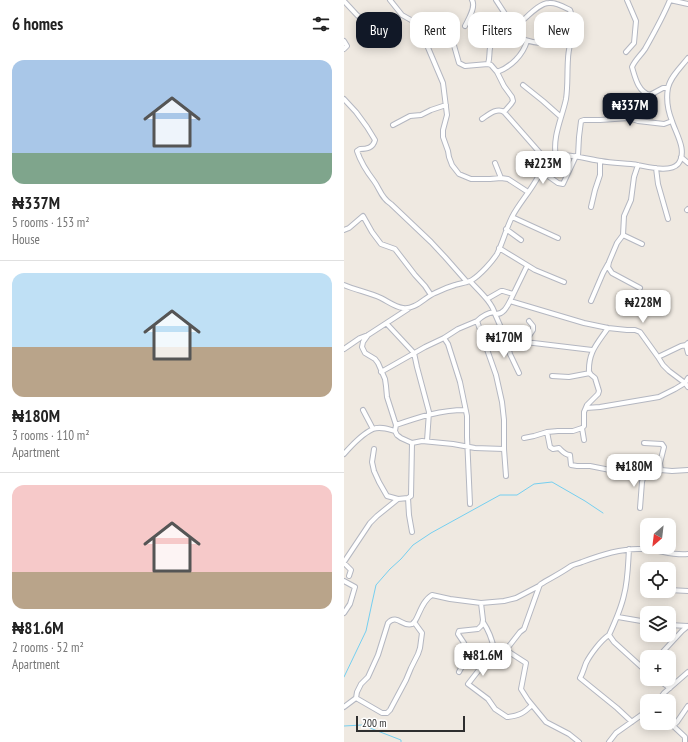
<!DOCTYPE html>
<html lang="en">
<head>
<meta charset="utf-8">
<style>
	body { margin:0; font-family:"PT Sans Narrow",sans-serif; background:#f2f2f2; color:#222; height:100vh; display:flex; flex-direction:column; font-size:15px; white-space:nowrap }
	* { box-sizing:border-box; margin:0 }
	p { font-size:13px; color:#767676 }
	.icon { flex:none; width:22px; height:22px; fill:none; stroke:currentColor; stroke-width:2; stroke-linecap:round; stroke-linejoin:round }
	.map { position:relative; flex:1; overflow:hidden }
	.sheet { display:flex; flex-direction:column; background:#fff; width:344px }
	.sheet>* { flex:none }
	.hud { position:absolute; left:12px; top:12px; width:272px; height:36px; display:flex; gap:8px }
	.needle { width:26px; rotate:208deg }
	.controls { position:absolute; left:296px; top:518px; display:grid; gap:8px }
	.controls a { display:grid; place-items:center; width:36px; height:36px; border-radius:8px; background:#fff; box-shadow:0 2px 10px #0003; font-size:20px }
	.scale { position:absolute; left:12px; bottom:10px; width:109px; box-sizing:border-box; padding-left:4px; border:2px solid #2e2e2e; border-top:0; font-size:11px; line-height:14px; white-space:nowrap; color:#2e2e2e; -webkit-text-stroke:3px #fff; paint-order:stroke }
	.price { position:absolute; translate:-50% -34px; padding:0 9px; border-radius:8px; background:#fff; color:#222; font-size:13px; line-height:26px; filter:drop-shadow(0 1px 2px #0008) }
	.price::after { content:''; position:absolute; left:50%; top:24px; width:12px; height:9px; margin-left:-6px; background:inherit; clip-path:polygon(0 0,100% 0,50% 100%) }
	.price.active { background:#111827; color:#fff }
	ul { padding:0; list-style:none }
	li { display:grid; align-content:center; gap:8px; height:212px; padding:0 12px }
	li+li { border-top:1px solid #e0e0e0 }
	li span { display:grid; place-items:center; height:124px; border-radius:12px; color:#555 }
	li>.icon { margin-inline-start:auto }
	span .icon { width:72px; height:72px; fill:#fffc; stroke-width:1 }
	li b { font-size:17px }
	h2 { display:flex; justify-content:space-between; align-items:center; height:48px; padding:0 12px; font-size:17px }
	.pill { padding:0 14px; border-radius:12px; background:#fff; box-shadow:0 2px 10px #0003; font-size:14px; line-height:36px }
	.pill.active { background:#111827; color:#fff }
	main { display:flex; flex:1; min-height:0 }
	.map>svg:first-child { display:block }
	.lines { fill:none; stroke-linecap:round; stroke-linejoin:round }
	.stream { stroke:#75cff0; stroke-width:1 }
	.street-casing { stroke:#b4b7c1; stroke-width:6 }
	.street { stroke:#fff; stroke-width:4 }
</style>
</head>
<body>
<main>
<section class="sheet">
<h2>6 homes<svg class="icon" aria-label="filters" viewBox="0 0 24 24"><path d="M4 7h16M4 17h16"/><circle cx="9" cy="7" r="2"/><circle cx="15" cy="17" r="2"/></svg></h2>
<ul>
<li><span style="background:linear-gradient(#a9c7e8 75%,#7fa58c 0)"><svg class="icon" aria-label="home" viewBox="0 0 24 24"><path d="M3 11l9-7 9 7M6 9v11h12V9"/></svg></span><div><b>₦337M</b><p>5 rooms · 153 m²</p><p>House</p></div></li>
<li><span style="background:linear-gradient(#bfe0f5 60%,#b9a48a 0)"><svg class="icon" aria-label="home" viewBox="0 0 24 24"><path d="M3 11l9-7 9 7M6 9v11h12V9"/></svg></span><div><b>₦180M</b><p>3 rooms · 110 m²</p><p>Apartment</p></div></li>
<li><span style="background:linear-gradient(#f6c9c9 70%,#b9a48a 0)"><svg class="icon" aria-label="home" viewBox="0 0 24 24"><path d="M3 11l9-7 9 7M6 9v11h12V9"/></svg></span><div><b>₦81.6M</b><p>2 rooms · 52 m²</p><p>Apartment</p></div></li>
</ul>
</section>
<div class="map">
<svg width="344" height="742" viewBox="0 0 344 742">
	<rect width="100%" height="100%" fill="#efe9e1"/>
	<g class="lines">
		<!-- stream -->
		<path class="stream" d="M0,677L22,631L28,603L32,585L46,569L57,559L69,545L87,533L156,495H173L190,484L208,482L241,501L259,513
			M0,726L18,725L57,740V742"/>
		<!-- street casing -->
		<g class="street-casing">
			<path id="street" d="M46,0L58,15L74,24L99,83L103,115L99,130V137L104,151L105,157L108,165L115,174L127,179H146L157,178L164,179L184,192
				M152,0L167,23L166,31C177,39 186,43 199,43C208,43 217,40 225,44
				M326,0L344,4
				M0,1L13,15L29,29
				M121,26C125,18 132,7 128,0
				M107,35L115,63L121,66L144,64L147,65L153,72L160,86L168,97L169,101L167,104L160,112L204,162
				M0,41L3,46L0,49
				M282,52L290,43L292,21L283,0
				M144,64C146,58 145,53 146,48C148,37 162,29 172,26C181,20 194,3 205,3C212,2 220,7 226,10C227,13 228,16 229,19C231,30 224,47 224,59C223,72 224,86 222,99C218,118 208,137 212,157
				M153,72C167,67 179,55 183,41
				M179,85L199,101L217,117
				M324,88H319L306,95C294,92 291,77 288,67C291,60 297,55 301,49C310,33 319,17 326,0
				M0,99L12,112L23,127L31,140C29,148 23,149 16,149L13,151C17,163 23,172 30,181C36,189 37,198 47,204L87,242L101,257L123,282
				M138,119C144,115 153,107 160,112
				M49,125L66,116L77,115L87,110L102,105
				M234,156L235,137L237,121L240,120H256L285,118L294,121L320,124L328,121
				M337,157L344,163
				M151,163L157,178
				M294,165L290,177L287,200L280,216L279,235L273,243L265,262L264,267L268,273L296,288
				M312,168L314,184L324,219
				M197,171L214,183L219,184L232,156
				M247,207L251,190L256,175V161
				M343,210L344,209
				M168,217L214,238
				M162,229L177,240
				M0,230L5,228L19,216L28,232L37,244L51,249L71,275L81,286L87,295
				M279,235L298,244
				M155,248L191,270L220,282
				M126,281C135,291 148,302 151,314C159,315 163,307 166,301L240,323L264,328L283,330H291L296,332L314,357L319,365L325,371L341,383L344,387
				M0,285C12,290 26,293 37,298C45,302 51,307 59,308C71,310 81,297 91,293C97,290 104,287 111,285C116,283 123,283 128,280C136,275 148,262 153,254C159,242 162,229 168,217C174,205 184,194 191,182C197,172 202,162 212,157C222,152 246,160 257,161C267,163 277,163 287,164C299,165 325,174 334,164C344,151 332,134 328,121C324,111 322,99 324,88C326,77 337,67 344,58
				M143,299L157,291H159L169,294
				M166,301L183,266
				M247,301L259,273L264,264
				M150,312C144,313 137,317 133,321L152,375L158,402L160,420V449L162,476
				M151,314L162,339L173,341L248,350
				M43,324L70,353L73,367L85,412L83,441
				M24,335L19,342L18,347L21,353L31,359L34,363L41,379L42,386L43,397L52,425L51,431L53,435L57,438L68,443L78,441L109,444L131,448L160,449
				M100,338L104,344L116,382L123,416V437L126,504
				M162,339L166,354L175,373
				M181,342L189,330V326L185,321
				M342,345L344,353
				M0,349L16,338L24,335L64,309
				M314,357L337,346L342,345L344,343
				M37,372L81,347L100,338L114,329L133,321
				M208,376L225,377L246,373
				M242,408L256,407L315,397L331,389L341,383L344,378
				M19,410L29,429
				M52,425C75,417 97,410 121,410
				M203,432L206,447L209,449L215,448C218,451 221,455 226,455L227,465L233,466H246L266,470H280L311,471L317,470L328,471L344,470
				M180,438L190,436L203,432L214,431H229L238,428
				M240,440L238,428L240,426V412L243,405L254,394L255,391L251,378L245,373C244,352 253,344 264,328
				M300,443L318,444L320,447L316,463L317,470
				M30,449L28,462L30,471L35,482L43,496L54,499
				M0,454C7,446 20,433 29,429C36,426 44,429 51,431
				M64,498L65,515L68,532
				M296,508L298,482L301,471
				M285,549C284,564 284,580 280,595C277,609 271,622 265,635L270,642L303,672
				M0,562L26,523L33,516L54,499L64,498L67,496L68,443
				M0,563L7,570L5,576
				M0,581L11,587L6,604L0,613
				M195,587L180,629L176,632L162,650L182,663L177,689L184,700L202,722L225,734L235,742
				M325,590L344,591
				M274,617L303,622
				M139,622C145,631 148,639 150,649L145,657L124,684L144,699L151,709L163,717C175,716 180,713 188,705
				M325,625L344,626
				M265,635C257,640 246,655 242,663C240,668 239,673 236,678L273,708L288,722
				M314,657L338,631L344,626
				M115,672L124,655V652L120,643L114,634L115,631L134,629L138,625L139,620L137,603
				M313,679L326,688
				M12,698L38,713H43L46,710L62,680L67,668L74,654L76,648L78,633L70,622
				M314,701L320,693L344,672
				M0,707L12,698L13,692L17,684L24,677L34,655L44,623C53,613 59,628 68,624C74,622 76,602 88,595L106,599L137,603L160,601L172,598L195,586L197,584C207,578 217,573 227,566C230,564 234,564 238,562C257,555 278,548 298,549C314,549 328,556 344,554
				M325,722L341,737V742
				M329,726L333,722L344,706
				M265,742L272,733L303,711"/>
		</g>
		<!-- street -->
		<use href="#street" class="street"/>
	</g>
</svg>
<div class="controls">
<a><svg class="needle" viewBox="-14 -14 28 28"><path d="M0-13l5 13h-10z" fill="#e53935"/><path d="M0 13l5-13h-10z" fill="#767676"/></svg></a>
<a><svg class="icon" aria-label="locate" viewBox="0 0 24 24"><circle cx="12" cy="12" r="6"/><path d="M12 2v4M12 18v4M2 12h4M18 12h4"/></svg></a>
<a><svg class="icon" aria-label="layers" viewBox="0 0 24 24"><path d="M12 4l9 5-9 5-9-5zM3 14l9 5 9-5"/></svg></a>
<a>+</a>
<a>−</a>
</div>
<div class="scale">200 m</div>
<b class="price active" style="left:286px;top:127px">₦337M</b>
<b class="price" style="left:199px;top:185px">₦223M</b>
<b class="price" style="left:299px;top:324px">₦228M</b>
<b class="price" style="left:160px;top:359px">₦170M</b>
<b class="price" style="left:290px;top:488px">₦180M</b>
<b class="price" style="left:139px;top:677px">₦81.6M</b>
<div class="hud">
<a class="pill active">Buy</a>
<a class="pill">Rent</a>
<a class="pill">Filters</a>
<a class="pill">New</a>
</div>
</div>
</main>
</body>
</html>
